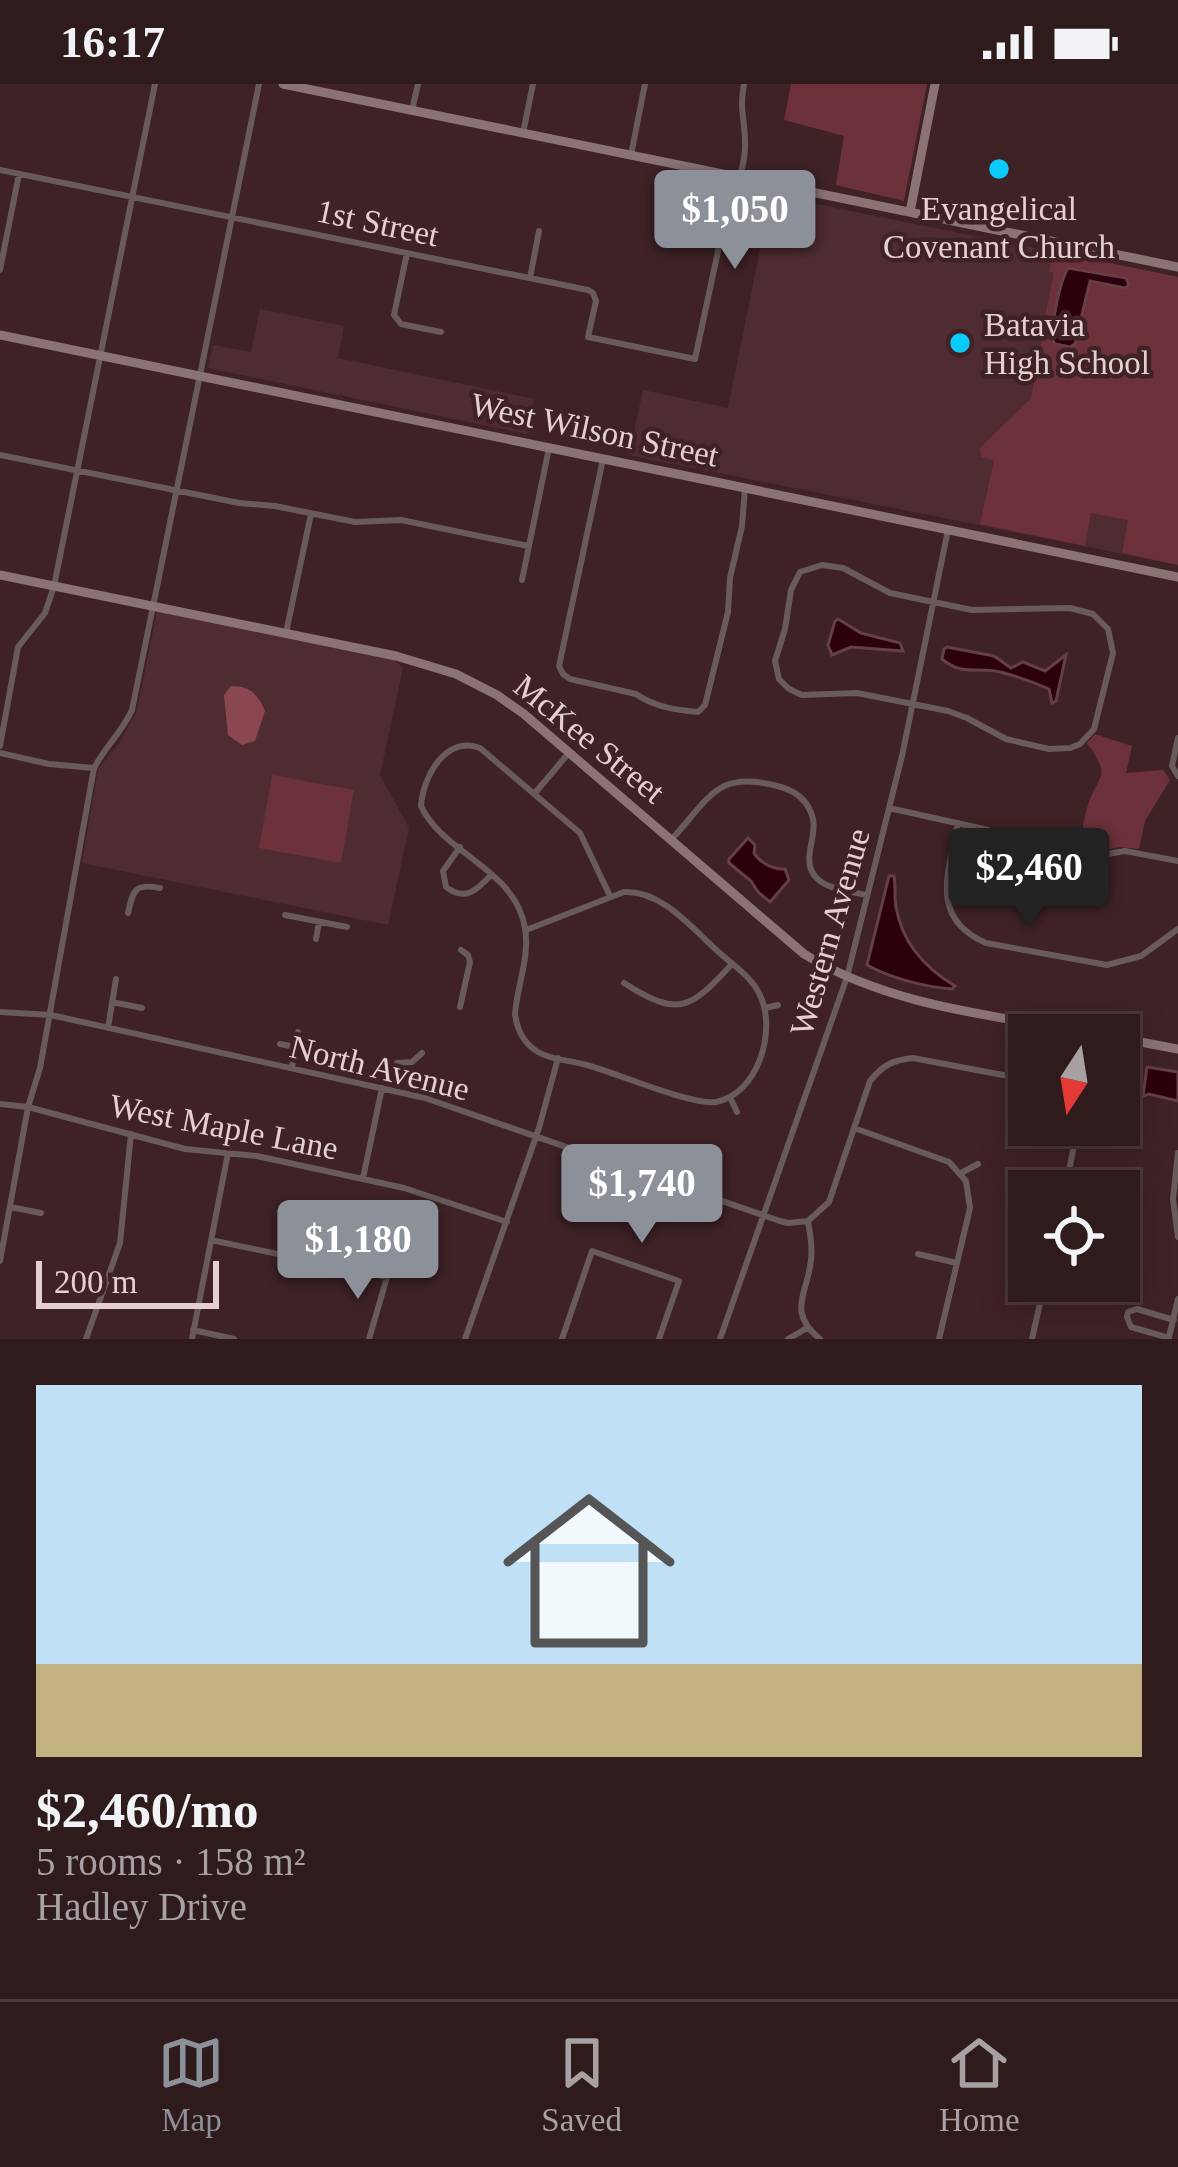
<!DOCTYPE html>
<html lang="en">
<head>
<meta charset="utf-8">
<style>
	body { margin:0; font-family:"Times New Roman",serif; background:#372325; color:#f1f3f6; height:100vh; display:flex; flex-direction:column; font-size:45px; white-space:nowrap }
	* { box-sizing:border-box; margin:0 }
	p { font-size:39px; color:#a7a1a3 }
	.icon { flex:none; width:66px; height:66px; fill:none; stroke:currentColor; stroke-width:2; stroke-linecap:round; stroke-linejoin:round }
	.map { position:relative; height:1255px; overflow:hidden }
	.details { display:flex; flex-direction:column; background:#2f1a1c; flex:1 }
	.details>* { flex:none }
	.needle { width:78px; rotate:192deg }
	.controls { position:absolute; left:1008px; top:930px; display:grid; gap:24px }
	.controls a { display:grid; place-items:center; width:132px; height:132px; border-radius:0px; background:#2f1a1c; box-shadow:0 6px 30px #0003,0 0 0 3px #4a383b; font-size:60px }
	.scale { position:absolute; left:36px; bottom:30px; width:183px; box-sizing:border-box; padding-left:12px; border:6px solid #e4d0d1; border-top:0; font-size:33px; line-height:42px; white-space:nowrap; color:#e4d0d1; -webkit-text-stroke:9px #3f2226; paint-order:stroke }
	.price { position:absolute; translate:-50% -102px; padding:0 27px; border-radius:12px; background:#8c9099; color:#fff; font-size:39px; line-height:78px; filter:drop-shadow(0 3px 6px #0008) }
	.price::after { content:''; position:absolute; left:50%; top:72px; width:36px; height:27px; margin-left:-18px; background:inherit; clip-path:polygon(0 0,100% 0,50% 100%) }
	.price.selected { background:#222; color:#fff }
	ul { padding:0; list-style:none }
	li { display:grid; align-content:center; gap:24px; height:636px; padding:0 36px }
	li span { display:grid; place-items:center; height:372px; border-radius:0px; color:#555 }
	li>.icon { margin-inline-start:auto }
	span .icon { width:216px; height:216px; fill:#fffc; stroke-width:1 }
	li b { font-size:51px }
	.status { display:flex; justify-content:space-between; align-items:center; height:84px; padding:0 60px; background:#2f1a1c; direction:ltr }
	.status svg { height:33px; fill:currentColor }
	.tabs { display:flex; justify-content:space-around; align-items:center; height:168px; border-top:3px solid #4a383b; background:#2f1a1c; font-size:33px; color:#a7a1a3 }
	.tabs a { display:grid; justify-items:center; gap:6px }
	.tabs .selected { color:#8c9099 }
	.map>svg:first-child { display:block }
	.built { fill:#4f2c31 }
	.green { fill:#6c313a }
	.forest { fill:#8a4750 }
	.water { fill:#2d010b; stroke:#643f46; stroke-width:3 }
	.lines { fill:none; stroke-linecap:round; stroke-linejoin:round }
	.street { stroke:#695a5b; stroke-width:6 }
	.secondary { stroke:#8b7375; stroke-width:9 }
	.poi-dot { fill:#0acafa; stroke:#3f2226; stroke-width:4.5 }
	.labels { text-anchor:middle; stroke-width:9; stroke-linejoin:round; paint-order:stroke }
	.poi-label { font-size:33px; fill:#e4d0d1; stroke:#3f2226 }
	.street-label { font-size:33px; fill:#e4d0d1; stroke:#3f2226 }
</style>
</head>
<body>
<div class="status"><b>16:17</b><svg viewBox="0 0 49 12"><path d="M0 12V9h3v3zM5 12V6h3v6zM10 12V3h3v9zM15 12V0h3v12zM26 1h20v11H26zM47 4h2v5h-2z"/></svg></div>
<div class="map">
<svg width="1178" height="1255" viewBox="0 0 1178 1255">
	<rect width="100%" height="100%" fill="#3f2226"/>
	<!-- built -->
	<path class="built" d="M771,111L1178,193V481L629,371L643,306L728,324Z
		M260,225L344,242L338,274L534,315L527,350L208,284L213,261L251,268Z
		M157,527L394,576L403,584L380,691L409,744L388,841L82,779L98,685L120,658L137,627Z"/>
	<!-- green -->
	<path class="green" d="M791,0H927L904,117L836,101L844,52L784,36Z
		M1057,168L1178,193V481L1122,469L1128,436L1091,429L1085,462L980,440L994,376L982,373L979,365L1031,314L1042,254L1039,232H1045L1054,189L1049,187L1052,175Z
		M1095,650L1132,662L1126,689L1163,686L1170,696L1145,737L1139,765L1120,763L1078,771C1081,755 1083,737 1088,721C1099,688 1112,694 1087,659Z
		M272,691L354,706L341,779L259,764Z"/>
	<!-- forest -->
	<path class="forest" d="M231,602C250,602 258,610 265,627L255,657L242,661L228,651L224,611Z"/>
	<!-- water -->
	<path class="water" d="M1068,184L1126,194L1129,201L1125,204L1090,197L1075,260L1070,263L1055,260L1051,254C1053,236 1059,199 1068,184Z
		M838,535L861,549L900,559L903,567L851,563L832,571L828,561L835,537Z
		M947,563L994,572L1011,584L1023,578L1045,587L1066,571L1056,617L1052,619L1049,605C1033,598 1016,592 1000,588C977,582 963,593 942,575L944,565Z
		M748,754L755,761L754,769C760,779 774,786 785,785L789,796L770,818L758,808L751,797L729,779V775Z
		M889,792H894C896,803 894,812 896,823C902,858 925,884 955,902L952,905C925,903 890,894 867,881Z
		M1147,983L1178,988V1017L1149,1010L1143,1012Z"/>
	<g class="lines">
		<!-- street -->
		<path class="street" d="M412,26L418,0
			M523,49L533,0
			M631,71L645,0
			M0,86L588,206L593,209L596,217L588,253L695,275L727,125C735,105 746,82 745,59C745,34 739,27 744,0
			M407,169L394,231L401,240L441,248
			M0,186L19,90
			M530,194L539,147
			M0,371L239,419L275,422L355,438L401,436L528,462
			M603,375L559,582L563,590L570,595L636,610C654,623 677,626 698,628L705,621L728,528L730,494L742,442L745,404
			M822,481L843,484L890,509L972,526L1070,524L1093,530L1108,545L1113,569L1094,645L1080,660L1070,664L1049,665L1006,655L967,634L948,627L857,609L802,611L789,605L779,595L775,577L785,545L791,506L800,488Z
			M522,496L549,364
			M286,549L311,430
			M1178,654L1172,682L1178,692
			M0,662L18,563L45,529L54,502L155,0
			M0,669L49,680L94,684
			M535,709L568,670
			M889,724L988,746L1026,770L1046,776L1065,777L1125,767L1178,777
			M958,739C949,787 928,834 986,859L1107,881L1141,872L1178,845
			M672,755C711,712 718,685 781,703C798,708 809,718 813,735C817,754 802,774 814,791C825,806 850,807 866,811
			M460,763L443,787L446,803C465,818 477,806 491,791
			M128,829C133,806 135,799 160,804
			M285,831L347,843
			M526,846L624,808C663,806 694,847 722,871C736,883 752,894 760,911C777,947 758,1010 716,1018C692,1022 612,987 583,980C568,976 551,976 538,968C523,959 517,946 515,930C517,902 530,873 525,844C515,784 443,770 421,722C423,692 446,651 480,664L580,749L610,812
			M316,855L319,838
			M624,899C680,935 691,924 732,880
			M112,918L142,924
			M460,923L470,878L468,871L461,866
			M765,924L778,921
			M0,928L51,931L425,1014L780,1137L788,1139L808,1137
			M108,944L116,895
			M280,960L316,967
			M397,979L412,978L422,969
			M292,984L298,948
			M1016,993L1027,938
			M730,1013L737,1028
			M0,1020L28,1023L185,1065L257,1072L404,1104L507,1138
			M854,1044L949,1078L966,1097L970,1124L939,1255
			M1178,1069L1173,1115L1178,1153
			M961,1089L978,1080
			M363,1094L382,1004
			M1065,1107L1078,1041
			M10,1123L41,1129
			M808,1137L829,1118L870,997C883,981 893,976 913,974L1029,996
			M808,1137C810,1150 813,1163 811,1176C808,1209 786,1228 820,1255
			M211,1156L387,1193L369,1255
			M918,1170L957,1179
			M0,1177L28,1023L40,984L94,684C105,663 122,648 132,626L259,0
			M193,1246L234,1255
			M1169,1253L1178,1215
			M1169,1254L1131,1243L1127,1233L1128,1228L1137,1225L1174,1236
			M86,1255L120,1159L131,1050
			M192,1255L228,1069
			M465,1255L539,1044L558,974
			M562,1255L592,1167L679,1197L659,1255
			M720,1255L847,893L902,672L948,446
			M788,1255L807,1244
			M1032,1255L1045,1197"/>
		<!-- secondary -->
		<path class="secondary" d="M283,0L1178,183
			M910,128L935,0
			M0,251L1178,493
			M0,491L396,572L456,590L497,611L524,630L804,870C892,924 1001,932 1101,951
			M1119,954L1178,965"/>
	</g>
	<!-- markers -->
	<g class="poi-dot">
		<circle cx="999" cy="85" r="12"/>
		<circle cx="960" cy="259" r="12"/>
	</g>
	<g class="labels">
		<!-- poi labels -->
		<g class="poi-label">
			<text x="999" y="136">Evangelical<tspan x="999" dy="38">Covenant Church</tspan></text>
			<text x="984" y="252" text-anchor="start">Batavia<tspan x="984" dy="38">High School</tspan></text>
		</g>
		<!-- street labels -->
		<g class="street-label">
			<text transform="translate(378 138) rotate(12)" y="12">1st Street</text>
			<text transform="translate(595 345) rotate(12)" y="12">West Wilson Street</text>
			<text transform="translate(590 654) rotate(39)" y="12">McKee Street</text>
			<text transform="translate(829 848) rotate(-74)" y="12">Western Avenue</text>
			<text transform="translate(380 983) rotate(14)" y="12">North Avenue</text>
			<text transform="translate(224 1042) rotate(11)" y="12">West Maple Lane</text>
		</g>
	</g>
</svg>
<div class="controls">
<a><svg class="needle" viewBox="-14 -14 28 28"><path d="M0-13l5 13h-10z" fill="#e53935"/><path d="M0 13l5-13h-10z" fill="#a7a1a3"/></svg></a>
<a><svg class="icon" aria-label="locate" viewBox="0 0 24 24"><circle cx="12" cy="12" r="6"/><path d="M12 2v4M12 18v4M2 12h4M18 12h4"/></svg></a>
</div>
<div class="scale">200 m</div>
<b class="price" style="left:735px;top:188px">$1,050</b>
<b class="price selected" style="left:1029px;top:846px">$2,460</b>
<b class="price" style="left:642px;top:1162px">$1,740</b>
<b class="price" style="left:358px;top:1218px">$1,180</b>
</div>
<section class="details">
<ul>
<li><span style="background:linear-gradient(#bfe0f5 75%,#c2b280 0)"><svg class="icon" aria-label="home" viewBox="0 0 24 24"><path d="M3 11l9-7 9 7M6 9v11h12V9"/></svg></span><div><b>$2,460/mo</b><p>5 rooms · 158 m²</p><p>Hadley Drive</p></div></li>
</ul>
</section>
<nav class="tabs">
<a class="selected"><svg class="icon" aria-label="map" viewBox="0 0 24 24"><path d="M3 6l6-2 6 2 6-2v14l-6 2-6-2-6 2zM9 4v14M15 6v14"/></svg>Map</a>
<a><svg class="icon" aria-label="saved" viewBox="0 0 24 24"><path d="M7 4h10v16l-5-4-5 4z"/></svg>Saved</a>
<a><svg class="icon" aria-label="home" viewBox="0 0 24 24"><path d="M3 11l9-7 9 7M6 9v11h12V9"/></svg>Home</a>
</nav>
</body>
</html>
